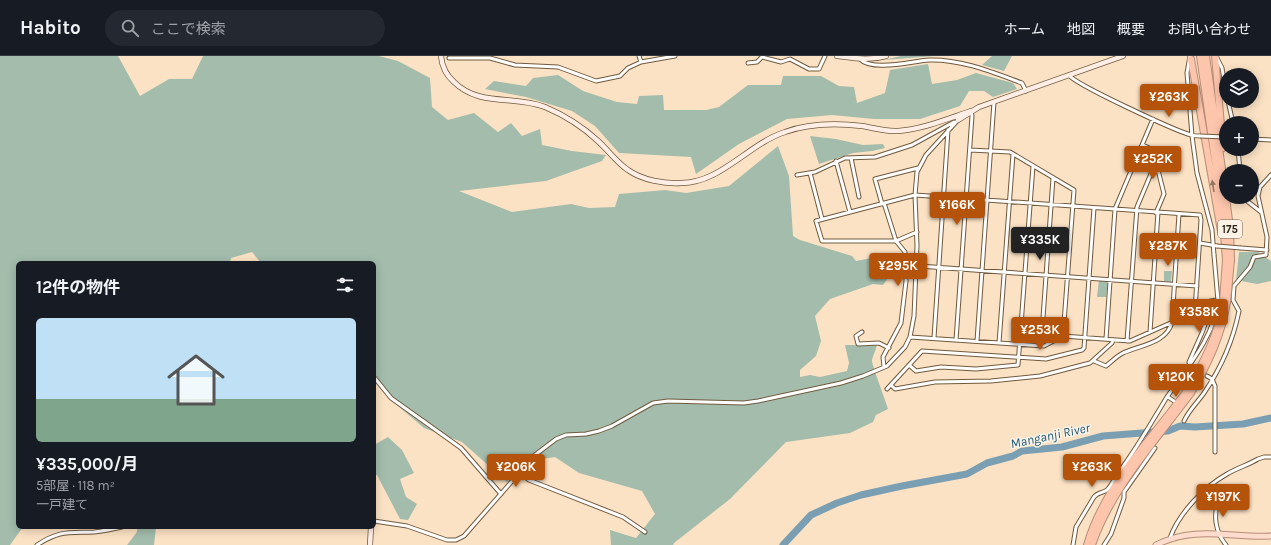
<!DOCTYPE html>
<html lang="ja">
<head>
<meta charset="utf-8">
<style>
	body { margin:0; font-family:Karla,"Noto Sans JP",sans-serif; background:#242831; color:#f1f3f6; height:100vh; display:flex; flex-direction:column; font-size:15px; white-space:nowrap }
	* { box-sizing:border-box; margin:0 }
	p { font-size:13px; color:#9ea1a6 }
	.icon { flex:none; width:22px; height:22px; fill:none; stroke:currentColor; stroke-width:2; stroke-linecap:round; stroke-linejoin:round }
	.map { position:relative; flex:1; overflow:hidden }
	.side { position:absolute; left:16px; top:205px; width:360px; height:268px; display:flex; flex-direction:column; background:#171b24; border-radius:6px; box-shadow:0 2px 10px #0003 }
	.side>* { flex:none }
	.controls { position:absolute; left:1219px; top:12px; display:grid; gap:8px }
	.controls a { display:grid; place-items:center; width:40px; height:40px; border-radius:50%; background:#171b24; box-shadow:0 2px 10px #0003; font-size:20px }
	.price { position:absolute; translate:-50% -34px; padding:0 9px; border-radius:4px; background:#b45309; color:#fff; font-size:13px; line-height:26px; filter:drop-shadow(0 1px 2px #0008) }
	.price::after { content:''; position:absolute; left:50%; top:24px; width:12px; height:9px; margin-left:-6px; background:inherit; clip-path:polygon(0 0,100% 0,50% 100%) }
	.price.on { background:#222; color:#fff }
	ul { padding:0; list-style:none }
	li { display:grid; align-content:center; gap:8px; height:212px; padding:0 20px }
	li span { display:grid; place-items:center; height:124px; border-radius:6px; color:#555 }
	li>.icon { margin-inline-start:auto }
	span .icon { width:72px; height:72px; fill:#fffc; stroke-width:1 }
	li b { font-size:17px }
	h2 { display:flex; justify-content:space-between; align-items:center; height:48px; padding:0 20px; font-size:17px }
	header { display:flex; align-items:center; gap:24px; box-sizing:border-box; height:56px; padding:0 20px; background:#171b24; border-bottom:1px solid #363941 }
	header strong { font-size:19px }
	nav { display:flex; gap:22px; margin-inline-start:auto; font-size:14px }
	.search { width:280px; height:36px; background:#242831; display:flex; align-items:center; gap:10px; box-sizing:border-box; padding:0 14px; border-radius:22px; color:#9ea1a6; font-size:15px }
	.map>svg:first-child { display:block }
	.green { fill:#a3bcac }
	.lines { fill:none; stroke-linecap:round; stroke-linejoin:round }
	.river { stroke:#7a9fb3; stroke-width:7 }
	.street-casing { stroke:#705a3f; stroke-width:5 }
	.secondary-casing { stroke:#705a3f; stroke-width:6 }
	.primary-casing { stroke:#b58d79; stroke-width:7 }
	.highway-casing { stroke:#b58d79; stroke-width:8 }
	.street { stroke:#fff; stroke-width:3 }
	.secondary { stroke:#feeee6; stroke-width:4.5 }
	.primary { stroke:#fedccd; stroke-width:5 }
	.highway { stroke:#fdc5ac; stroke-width:6 }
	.street-bridge-casing { stroke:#705a3f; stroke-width:5; stroke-linecap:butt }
	.highway-bridge-casing { stroke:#b58d79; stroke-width:8; stroke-linecap:butt }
	.street-bridge { stroke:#fff; stroke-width:3 }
	.highway-bridge { stroke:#fdc5ac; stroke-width:6 }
	.oneway { fill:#967663 }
	.labels { text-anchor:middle; stroke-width:3; stroke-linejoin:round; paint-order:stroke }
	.shield { fill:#fdf2e6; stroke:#6d6357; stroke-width:1 }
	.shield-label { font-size:11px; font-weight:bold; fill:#2f261a }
	.water-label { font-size:13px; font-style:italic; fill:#1a5b79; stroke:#fdf2e6 }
</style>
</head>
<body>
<header>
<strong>Habito</strong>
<div class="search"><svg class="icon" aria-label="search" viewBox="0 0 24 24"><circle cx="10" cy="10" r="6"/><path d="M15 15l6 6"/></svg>ここで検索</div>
<nav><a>ホーム</a><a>地図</a><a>概要</a><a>お問い合わせ</a></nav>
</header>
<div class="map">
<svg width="1271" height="489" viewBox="0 0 1271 489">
	<rect width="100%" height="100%" fill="#fce2c4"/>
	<!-- green -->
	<path class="green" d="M0,0H118L140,40L169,23H192L203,0H379L398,5L430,22L432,51L448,64L474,57L498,76L511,67L522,80L540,73L542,89L572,95L606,99L602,105L546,125L459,135L512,156L571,148L589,152L615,151L619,138L665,134L686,137L729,130L778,90L789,120L793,180L800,184L852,200L856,205L882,200L890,205L891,218L883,229L873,228L830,243L815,260L821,285L816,300L800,314V321L810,319L820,321L847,315L849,307L845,289H877C876,294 873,299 872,304C871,307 886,345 888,353L876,359L873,366L850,377L786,386L730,443L674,487L673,489H611L610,474L636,482L655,458L642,435L579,417L555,401C531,405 523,406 507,426L462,386L424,372L390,343L374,323V207H261L252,196L231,202L230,207H18V471H23L10,489H0Z
		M901,0H934L884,4Z
		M992,0H1012L1004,15L982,9Z
		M928,8L932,28L957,24L976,17L1013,27L1017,33L993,41L984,35H969L960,50L920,63H874L832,59L787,63L739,88L696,118L691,101L619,97L595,70L572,55L526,41L485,33L494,25L526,30L533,22L558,19L583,35L617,46L637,48L639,40L663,39L664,54H706L719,51L748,29H781L783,20H821L839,30L854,31L857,47L885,37L890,14Z
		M810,80L836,83L863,89L883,88L885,92L872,95L853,97L819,108Z
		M1239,196H1258L1271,205V225L1257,228L1236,224Z
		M1164,215H1172L1171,226L1164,225Z
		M1099,224L1108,225L1106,241H1097Z
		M388,381L402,394L414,417L400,423L406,441L417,448L408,464L400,463L377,419H374V389Z
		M137,471H156L154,489H127L137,476Z"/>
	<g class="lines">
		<!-- river -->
		<path class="river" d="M783,489L811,459L837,447L861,439L902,430L967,418L987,407L1013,400L1022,395L1062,391L1103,380L1168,375L1180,370L1195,371L1243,368L1271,362"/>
		<!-- street casing -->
		<g class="street-casing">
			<path id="street" d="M639,0L641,6
				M1190,0L1187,17L1192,80L1197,117L1212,174L1214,199
				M449,2H490L515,9L558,11L596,25L620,20L628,12L641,6L675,0
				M1217,2L1222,12L1226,35
				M860,3C872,16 913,5 929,4C961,3 992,16 1022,27L1026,35
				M748,7L757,6L762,1L781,6L790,3L809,13H819L825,0
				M1069,19C1074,28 1176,75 1191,79C1194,80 1197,80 1200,80
				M1228,45L1233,67
				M1252,83L1271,84
				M1143,89L1153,94L1164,138L1156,157
				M1238,93L1240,115
				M970,94L1010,96L1074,134L1063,280
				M851,102L859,141
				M836,105L850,156
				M810,117L822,163
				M797,119L815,116L845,102L875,101L912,89L954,66
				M1242,141L1261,156
				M882,148L875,123L918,112
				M1200,187L1217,190
				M1241,192L1267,194
				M905,209L1197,230
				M862,276L856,280L858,288L879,287L889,292
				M1150,276L1158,156
				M910,281L1044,290L1063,280L1130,285L1193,257L1195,254L1201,164L1200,159L915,139L816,165L822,185H896L917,176
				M934,282L948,74
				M1106,283L1115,153L1153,63
				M956,284L972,60L971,55
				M977,285L994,46
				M1127,285L1137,151L1153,113L1157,111
				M999,287L1013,98
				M1041,290L1053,122
				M1094,305L1106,310C1111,306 1117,300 1123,297C1141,289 1167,287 1172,266L1179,158
				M909,309L916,315L941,311L976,313L1018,309L1033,110
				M884,311L883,301L901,267L906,225L905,196L896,185L884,147
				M1190,311L1189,306L1202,277L1207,263L1210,245L1224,243
				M1207,320L1212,323L1215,330V396
				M374,321L391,342L461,392L501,438
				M891,329L895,333L935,326L991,325L1040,320L1090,307L1112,287L1113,284
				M887,333L922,295L1046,303L1082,294L1084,292L1094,152
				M1168,341L1174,345
				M1184,365C1189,354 1197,347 1204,337C1221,312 1233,285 1239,255L1233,244L1234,230L1250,211L1254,201L1266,199L1267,181L1258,140L1260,131L1271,119
				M520,417L529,424L623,461L645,476
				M1218,446C1213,461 1216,477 1226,489
				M374,465L407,470L447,484H456L464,480L535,399L556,383L566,379L586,378L599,375L612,370L653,347L668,345L744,347L758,345L841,327L863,320L887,310L905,291L910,281L914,260L917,190L915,139L917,116L926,99L958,64
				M1170,482C1179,457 1204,431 1227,418C1237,412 1248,409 1258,403L1264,401H1271
				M37,489C60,474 68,477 94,476C103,475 113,473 122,471
				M1073,489L1076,471L1094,441C1098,436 1103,437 1107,434C1112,429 1115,421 1119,416C1137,392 1151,367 1167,341C1186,313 1215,280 1218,245
				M1104,489L1111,478L1124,442V436L1155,392"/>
		</g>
		<!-- secondary casing -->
		<g class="secondary-casing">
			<path id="secondary" d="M441,0C442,11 446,19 454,26C479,51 514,39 545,51C564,59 583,71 598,85C608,94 617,107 628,114C642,124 664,128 681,127C721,127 748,88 785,76C810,67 836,67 862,70C874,72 886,76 898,75C923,73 947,63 971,55
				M837,0C854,2 869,5 886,0
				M958,64L979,51L1123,0
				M370,489L371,471"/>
		</g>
		<!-- primary casing -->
		<g class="primary-casing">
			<path id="primary" d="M1156,489C1195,469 1230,482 1271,480"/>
		</g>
		<!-- highway casing -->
		<g class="highway-casing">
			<path id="highway" d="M1200,0L1222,153L1226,204
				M1206,0L1226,141
				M1215,0L1223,92
				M1191,3L1221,175
				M1226,141L1230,172L1231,204
				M1087,489C1104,430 1150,385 1185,337C1203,308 1219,278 1223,245
				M1092,489C1112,431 1155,386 1191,337C1208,308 1222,279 1227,246"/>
		</g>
		<!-- street -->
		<use href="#street" class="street"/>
		<!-- secondary -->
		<use href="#secondary" class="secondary"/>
		<!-- primary -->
		<use href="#primary" class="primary"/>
		<!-- highway -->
		<use href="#highway" class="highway"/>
		<!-- street-bridge casing -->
		<g class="street-bridge-casing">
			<path id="street-bridge" d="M1200,80L1226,81
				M1217,190L1241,192
				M1214,199L1218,245"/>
		</g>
		<!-- highway-bridge casing -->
		<g class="highway-bridge-casing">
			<path id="highway-bridge" d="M1223,245L1226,204
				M1227,246L1231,204"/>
		</g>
		<!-- street-bridge -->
		<use href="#street-bridge" class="street-bridge"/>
		<!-- highway-bridge -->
		<use href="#highway-bridge" class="highway-bridge"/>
	</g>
	<!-- one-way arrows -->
	<defs><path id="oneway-solid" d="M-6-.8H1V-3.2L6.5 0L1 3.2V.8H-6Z"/></defs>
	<use class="oneway" href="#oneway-solid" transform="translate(1213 130) rotate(-99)"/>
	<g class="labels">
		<!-- shield labels -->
		<rect class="shield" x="1218" y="164" width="24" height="18" rx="3"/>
		<g class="shield-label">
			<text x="1230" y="177">175</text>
		</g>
		<!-- water labels -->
		<g class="water-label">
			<text transform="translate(1050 379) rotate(-12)" y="5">Manganji River</text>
		</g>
	</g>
</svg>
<div class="controls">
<a><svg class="icon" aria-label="layers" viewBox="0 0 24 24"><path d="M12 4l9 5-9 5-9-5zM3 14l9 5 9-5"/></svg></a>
<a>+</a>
<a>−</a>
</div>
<b class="price" style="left:1169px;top:62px">¥263K</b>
<b class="price" style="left:1153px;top:124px">¥252K</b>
<b class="price" style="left:957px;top:170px">¥166K</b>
<b class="price on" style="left:1040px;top:205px">¥335K</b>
<b class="price" style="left:1168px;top:211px">¥287K</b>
<b class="price" style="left:898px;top:231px">¥295K</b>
<b class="price" style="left:1199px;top:277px">¥358K</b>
<b class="price" style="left:1040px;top:295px">¥253K</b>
<b class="price" style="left:1176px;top:342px">¥120K</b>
<b class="price" style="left:516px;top:432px">¥206K</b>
<b class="price" style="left:1092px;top:432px">¥263K</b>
<b class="price" style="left:1223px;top:462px">¥197K</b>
<section class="side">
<h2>12件の物件<svg class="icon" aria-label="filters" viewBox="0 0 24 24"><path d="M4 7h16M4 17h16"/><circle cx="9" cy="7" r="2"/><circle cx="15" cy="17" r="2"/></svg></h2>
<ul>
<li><span style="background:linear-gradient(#bfe0f5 65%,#7fa58c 0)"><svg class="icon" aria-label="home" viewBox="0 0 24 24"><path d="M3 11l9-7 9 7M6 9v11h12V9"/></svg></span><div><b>¥335,000/月</b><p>5部屋 · 118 m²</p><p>一戸建て</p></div></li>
</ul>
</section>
</div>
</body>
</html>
